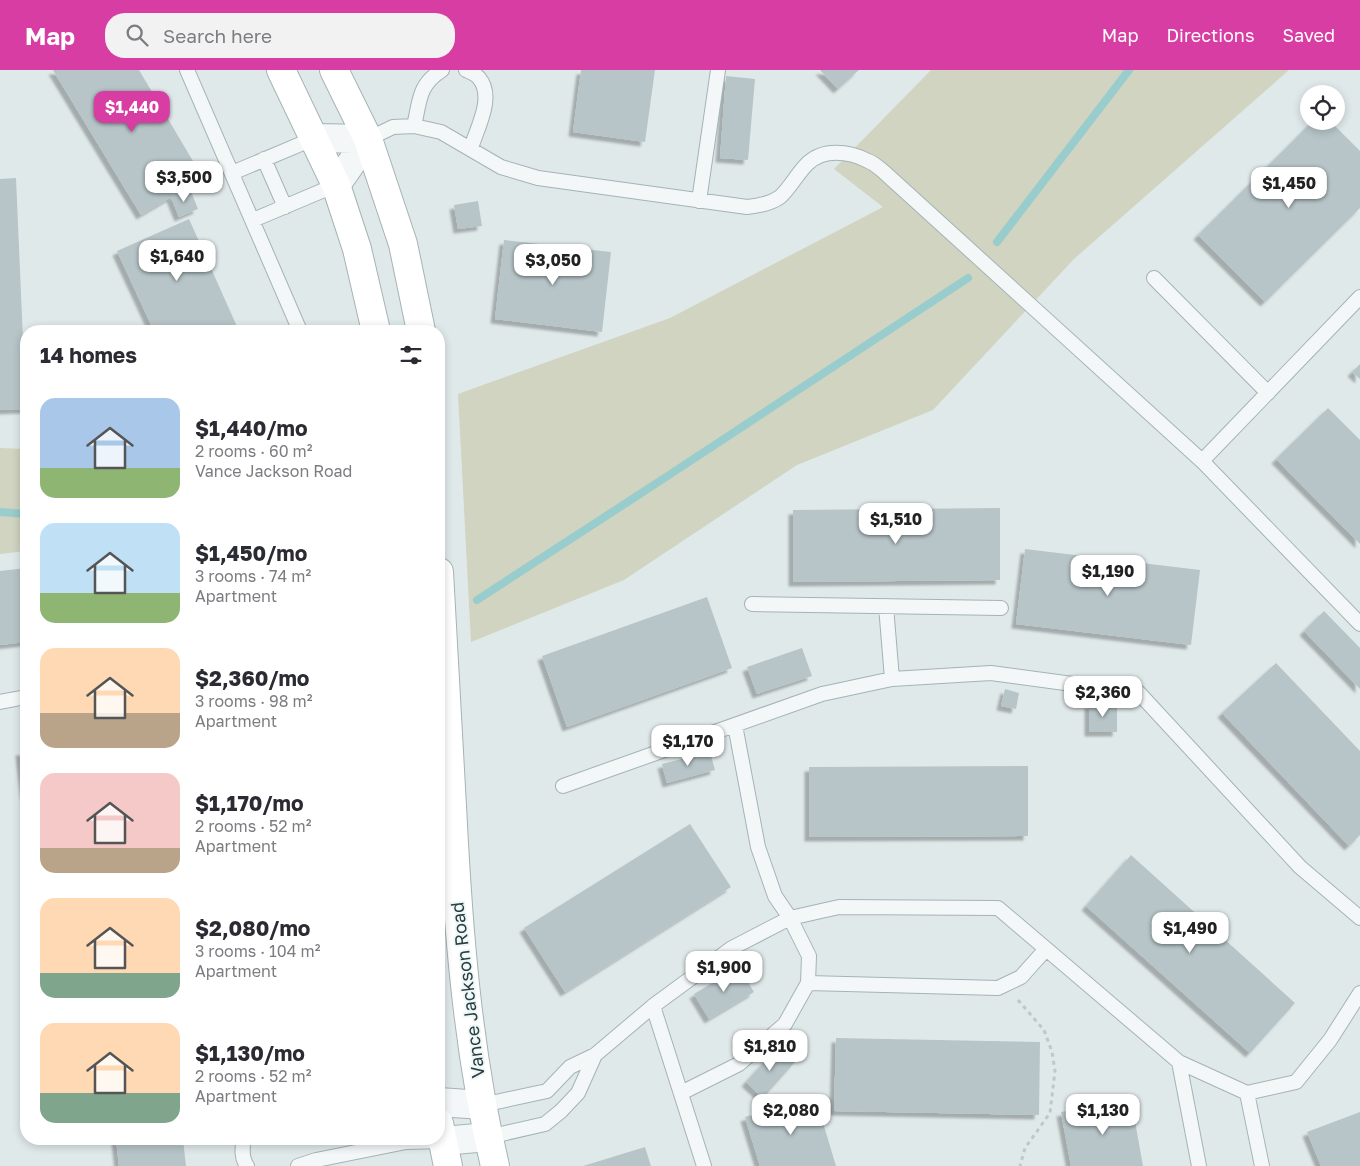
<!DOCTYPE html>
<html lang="en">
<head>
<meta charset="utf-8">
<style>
	body { margin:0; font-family:"Golos Text",sans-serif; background:#f2f2f3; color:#2b2b33; height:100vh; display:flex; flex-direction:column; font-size:19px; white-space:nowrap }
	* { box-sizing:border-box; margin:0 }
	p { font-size:16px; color:#7c7c81 }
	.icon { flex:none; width:28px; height:28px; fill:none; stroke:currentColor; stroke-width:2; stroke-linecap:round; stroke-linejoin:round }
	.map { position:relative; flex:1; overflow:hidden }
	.drawer { position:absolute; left:20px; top:255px; width:425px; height:820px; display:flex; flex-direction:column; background:#fff; border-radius:20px; box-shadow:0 2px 8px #0003 }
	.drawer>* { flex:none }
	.fabs { position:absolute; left:1300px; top:15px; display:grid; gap:10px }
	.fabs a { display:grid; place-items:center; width:45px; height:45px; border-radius:50%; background:#fff; box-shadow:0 2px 8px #0003; font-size:25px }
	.price { position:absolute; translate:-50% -42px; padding:0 11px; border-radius:10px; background:#fff; color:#222; font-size:16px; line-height:32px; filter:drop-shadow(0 1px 2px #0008) }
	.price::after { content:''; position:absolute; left:50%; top:30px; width:15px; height:11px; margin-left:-8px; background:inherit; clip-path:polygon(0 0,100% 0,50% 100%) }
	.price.active { background:#d73da2; color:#fff }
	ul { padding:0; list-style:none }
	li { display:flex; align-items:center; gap:15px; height:125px; padding:0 20px }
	li span { display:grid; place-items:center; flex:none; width:140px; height:100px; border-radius:15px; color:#555 }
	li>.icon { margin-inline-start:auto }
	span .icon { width:60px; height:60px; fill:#fffc; stroke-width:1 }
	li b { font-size:21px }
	h2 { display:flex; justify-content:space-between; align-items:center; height:60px; padding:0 20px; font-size:21px }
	header { display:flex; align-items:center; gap:30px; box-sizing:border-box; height:70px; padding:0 25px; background:#d73da2; color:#fff }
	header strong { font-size:24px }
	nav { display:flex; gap:28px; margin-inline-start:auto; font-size:18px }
	.search { width:350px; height:45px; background:#f2f2f3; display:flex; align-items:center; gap:12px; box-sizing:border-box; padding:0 18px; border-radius:20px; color:#7c7c81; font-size:19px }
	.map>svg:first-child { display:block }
	.green { fill:#d0d4c1 }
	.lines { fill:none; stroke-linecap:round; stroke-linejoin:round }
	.stream { stroke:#9cc; stroke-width:8 }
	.building { fill:#b7c5c8; filter:url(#shadow) }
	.service-casing { stroke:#a5b3b5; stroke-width:16 }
	.minor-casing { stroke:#a5b3b5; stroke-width:30 }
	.secondary-casing { stroke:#a5b3b5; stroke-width:30 }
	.path { stroke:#bec7c9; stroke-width:3; stroke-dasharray:4 4; stroke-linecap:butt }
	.service { stroke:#f3f7f8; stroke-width:14 }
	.minor { stroke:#f3f7f8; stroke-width:28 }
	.secondary { stroke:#fff; stroke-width:28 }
	.labels { text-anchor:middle; stroke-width:4; stroke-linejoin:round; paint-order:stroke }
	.street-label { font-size:18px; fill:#273f43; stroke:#f0f7f7 }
</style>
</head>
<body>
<header>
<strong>Map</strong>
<div class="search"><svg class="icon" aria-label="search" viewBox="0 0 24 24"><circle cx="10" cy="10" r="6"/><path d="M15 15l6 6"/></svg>Search here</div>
<nav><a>Map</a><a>Directions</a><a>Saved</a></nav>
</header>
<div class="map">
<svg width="1360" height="1096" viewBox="0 0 1360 1096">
	<defs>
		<filter id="shadow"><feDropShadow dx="-4.5" dy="4.5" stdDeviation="1" flood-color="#0004"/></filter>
	</defs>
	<rect width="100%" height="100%" fill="#e0e9ea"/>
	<!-- green -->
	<path class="green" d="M931,0H1289L1074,189L933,340L797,395L624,510L471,572L458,324L670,248L883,137L834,99Z
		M0,378L26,379V481L0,484Z"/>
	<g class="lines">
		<!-- stream -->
		<path class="stream" d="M997,172L1129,0
			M0,442L26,444
			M477,530L666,407L968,208"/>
	</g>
	<!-- building -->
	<path class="building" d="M53,0H139L203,108L141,145Z
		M581,0H655L645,72L573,62Z
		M820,0H859L838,19Z
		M726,6L755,9L748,90L720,88Z
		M1313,51H1330L1360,81V138L1265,232L1198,165Z
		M16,108L26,339L0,340V109Z
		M190,119L198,139L179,147L171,127Z
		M478,131L482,156L458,159L454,135Z
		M189,149L239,261H154L117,181Z
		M504,170L611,182L602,262L495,249Z
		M1360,294V309L1352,302Z
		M1328,338L1360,370V474L1276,389Z
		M1000,438V510L793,512V440Z
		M1025,479L1200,500L1191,575L1016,554Z
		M26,498V572L0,575V501Z
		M707,527L732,598L567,657L542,586Z
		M1324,541L1360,578V619L1304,561Z
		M802,578L812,606L757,624L747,597Z
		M1276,593L1360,681V765L1349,776L1222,643Z
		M1005,619L1019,623L1016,639L1001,636Z
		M1089,634H1117V662H1089Z
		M20,681H26V726H25Z
		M710,682L715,700L667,713L662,694Z
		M1028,696V766L809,767V697Z
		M690,754L731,817L565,922L524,858Z
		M1131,785L1295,933L1250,983L1086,836Z
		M739,897L754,922L709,949L694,924Z
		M836,968L1040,972L1039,1045L834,1041Z
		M778,977L795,992L763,1028L746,1012Z
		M815,1026L836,1096H760L745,1047Z
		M1131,1029L1143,1096H1071L1061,1042Z
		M1360,1042V1096H1321L1307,1062Z
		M116,1069H183L186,1096H119Z
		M645,1077L651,1096H583Z"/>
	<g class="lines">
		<!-- service casing -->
		<g class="service-casing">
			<path id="service" d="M187,0L300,261
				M466,0C470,2 476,4 479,8C495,27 477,58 471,78
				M414,56C420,31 418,15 442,0
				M368,69L393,57L414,56L441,62L501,97L538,108L747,137C758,136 770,134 780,127C790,118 797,104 807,94C823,78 849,81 868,91C874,93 879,98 884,102L1202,391L1360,554
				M264,89L285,137
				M232,103L315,68
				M699,131L718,0
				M253,150L336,115
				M1154,208L1268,323
				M1202,391L1360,227
				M752,534L1001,538
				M886,536L892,609
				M0,632L26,627
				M563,716L822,624L892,609L991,603L1139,623L1300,797L1360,848
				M808,913L998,918L1021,907L1046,879
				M653,936L704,1096
				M1179,992L1199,1096
				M681,1023L739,994L785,954L808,913L809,886L790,848L775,826L758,777L735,655
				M1247,1023L1262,1096
				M482,1035L547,1021L570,997L595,985L653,936L732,878L790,848L839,837L998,838L1179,992L1247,1023L1296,1012L1330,970L1360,923
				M488,1067L545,1054L561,1041L578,1023L595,985
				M244,1069C242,1078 241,1087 247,1096
				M298,1096L316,1090L406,1072L443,1071"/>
		</g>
		<!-- minor casing -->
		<g class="minor-casing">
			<path id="minor" d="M315,68L368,69
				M336,115L368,69
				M439,1032L482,1035
				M443,1071L488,1067"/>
		</g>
		<!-- secondary casing -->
		<g class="secondary-casing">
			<path id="secondary" d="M281,0L336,115L357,179L376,261
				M334,0L368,69L403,174L421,261
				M439,502C443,580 447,658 452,736C458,857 467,978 495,1096
				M439,1053L448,1096"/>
		</g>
		<!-- path -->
		<path class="path" d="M1018,930L1044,960L1052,982L1055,1001L1050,1043L1025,1078L1020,1096"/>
		<!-- service -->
		<use href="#service" class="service"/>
		<!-- minor -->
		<use href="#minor" class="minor"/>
		<!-- secondary -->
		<use href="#secondary" class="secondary"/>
	</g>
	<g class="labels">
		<!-- street labels -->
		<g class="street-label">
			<text transform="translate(468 920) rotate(-97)" y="6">Vance Jackson Road</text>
		</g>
	</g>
</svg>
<div class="fabs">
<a><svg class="icon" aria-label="locate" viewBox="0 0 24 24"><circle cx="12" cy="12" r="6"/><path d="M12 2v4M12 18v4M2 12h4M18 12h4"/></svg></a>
</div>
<b class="price active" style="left:132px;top:63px">$1,440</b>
<b class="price" style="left:184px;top:133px">$3,500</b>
<b class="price" style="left:1289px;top:139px">$1,450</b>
<b class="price" style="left:177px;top:212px">$1,640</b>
<b class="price" style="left:553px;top:216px">$3,050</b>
<b class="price" style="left:896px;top:475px">$1,510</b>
<b class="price" style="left:1108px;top:527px">$1,190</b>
<b class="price" style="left:1103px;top:648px">$2,360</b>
<b class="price" style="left:688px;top:697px">$1,170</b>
<b class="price" style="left:1190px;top:884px">$1,490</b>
<b class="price" style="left:724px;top:923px">$1,900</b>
<b class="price" style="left:770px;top:1002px">$1,810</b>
<b class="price" style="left:791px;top:1066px">$2,080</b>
<b class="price" style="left:1103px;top:1066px">$1,130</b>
<section class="drawer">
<h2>14 homes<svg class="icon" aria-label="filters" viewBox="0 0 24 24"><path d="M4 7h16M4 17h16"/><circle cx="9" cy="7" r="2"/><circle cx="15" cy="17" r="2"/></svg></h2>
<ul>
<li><span style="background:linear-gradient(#a9c7e8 70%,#8fb573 0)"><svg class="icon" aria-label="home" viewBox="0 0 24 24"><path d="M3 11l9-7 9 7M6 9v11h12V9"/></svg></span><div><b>$1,440/mo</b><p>2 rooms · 60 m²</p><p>Vance Jackson Road</p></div></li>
<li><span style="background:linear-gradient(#bfe0f5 70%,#8fb573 0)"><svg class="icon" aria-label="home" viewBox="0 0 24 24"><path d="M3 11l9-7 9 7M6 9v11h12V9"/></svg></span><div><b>$1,450/mo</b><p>3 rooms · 74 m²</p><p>Apartment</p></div></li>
<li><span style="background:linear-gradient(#ffd9b3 65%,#b9a48a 0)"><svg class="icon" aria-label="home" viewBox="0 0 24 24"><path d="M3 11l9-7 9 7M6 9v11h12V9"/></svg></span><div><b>$2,360/mo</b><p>3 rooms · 98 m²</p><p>Apartment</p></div></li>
<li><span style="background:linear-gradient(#f6c9c9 75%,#b9a48a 0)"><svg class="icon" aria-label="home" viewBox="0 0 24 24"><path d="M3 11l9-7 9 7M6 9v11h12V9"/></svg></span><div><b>$1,170/mo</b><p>2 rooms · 52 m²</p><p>Apartment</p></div></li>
<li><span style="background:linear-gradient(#ffd9b3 75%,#7fa58c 0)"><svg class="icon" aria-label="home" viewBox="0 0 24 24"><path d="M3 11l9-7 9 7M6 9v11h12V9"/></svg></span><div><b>$2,080/mo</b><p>3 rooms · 104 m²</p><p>Apartment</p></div></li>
<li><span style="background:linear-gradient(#ffd9b3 70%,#7fa58c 0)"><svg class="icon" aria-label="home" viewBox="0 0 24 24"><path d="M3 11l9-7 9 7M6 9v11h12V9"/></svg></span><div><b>$1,130/mo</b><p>2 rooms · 52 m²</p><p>Apartment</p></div></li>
</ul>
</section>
</div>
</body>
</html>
